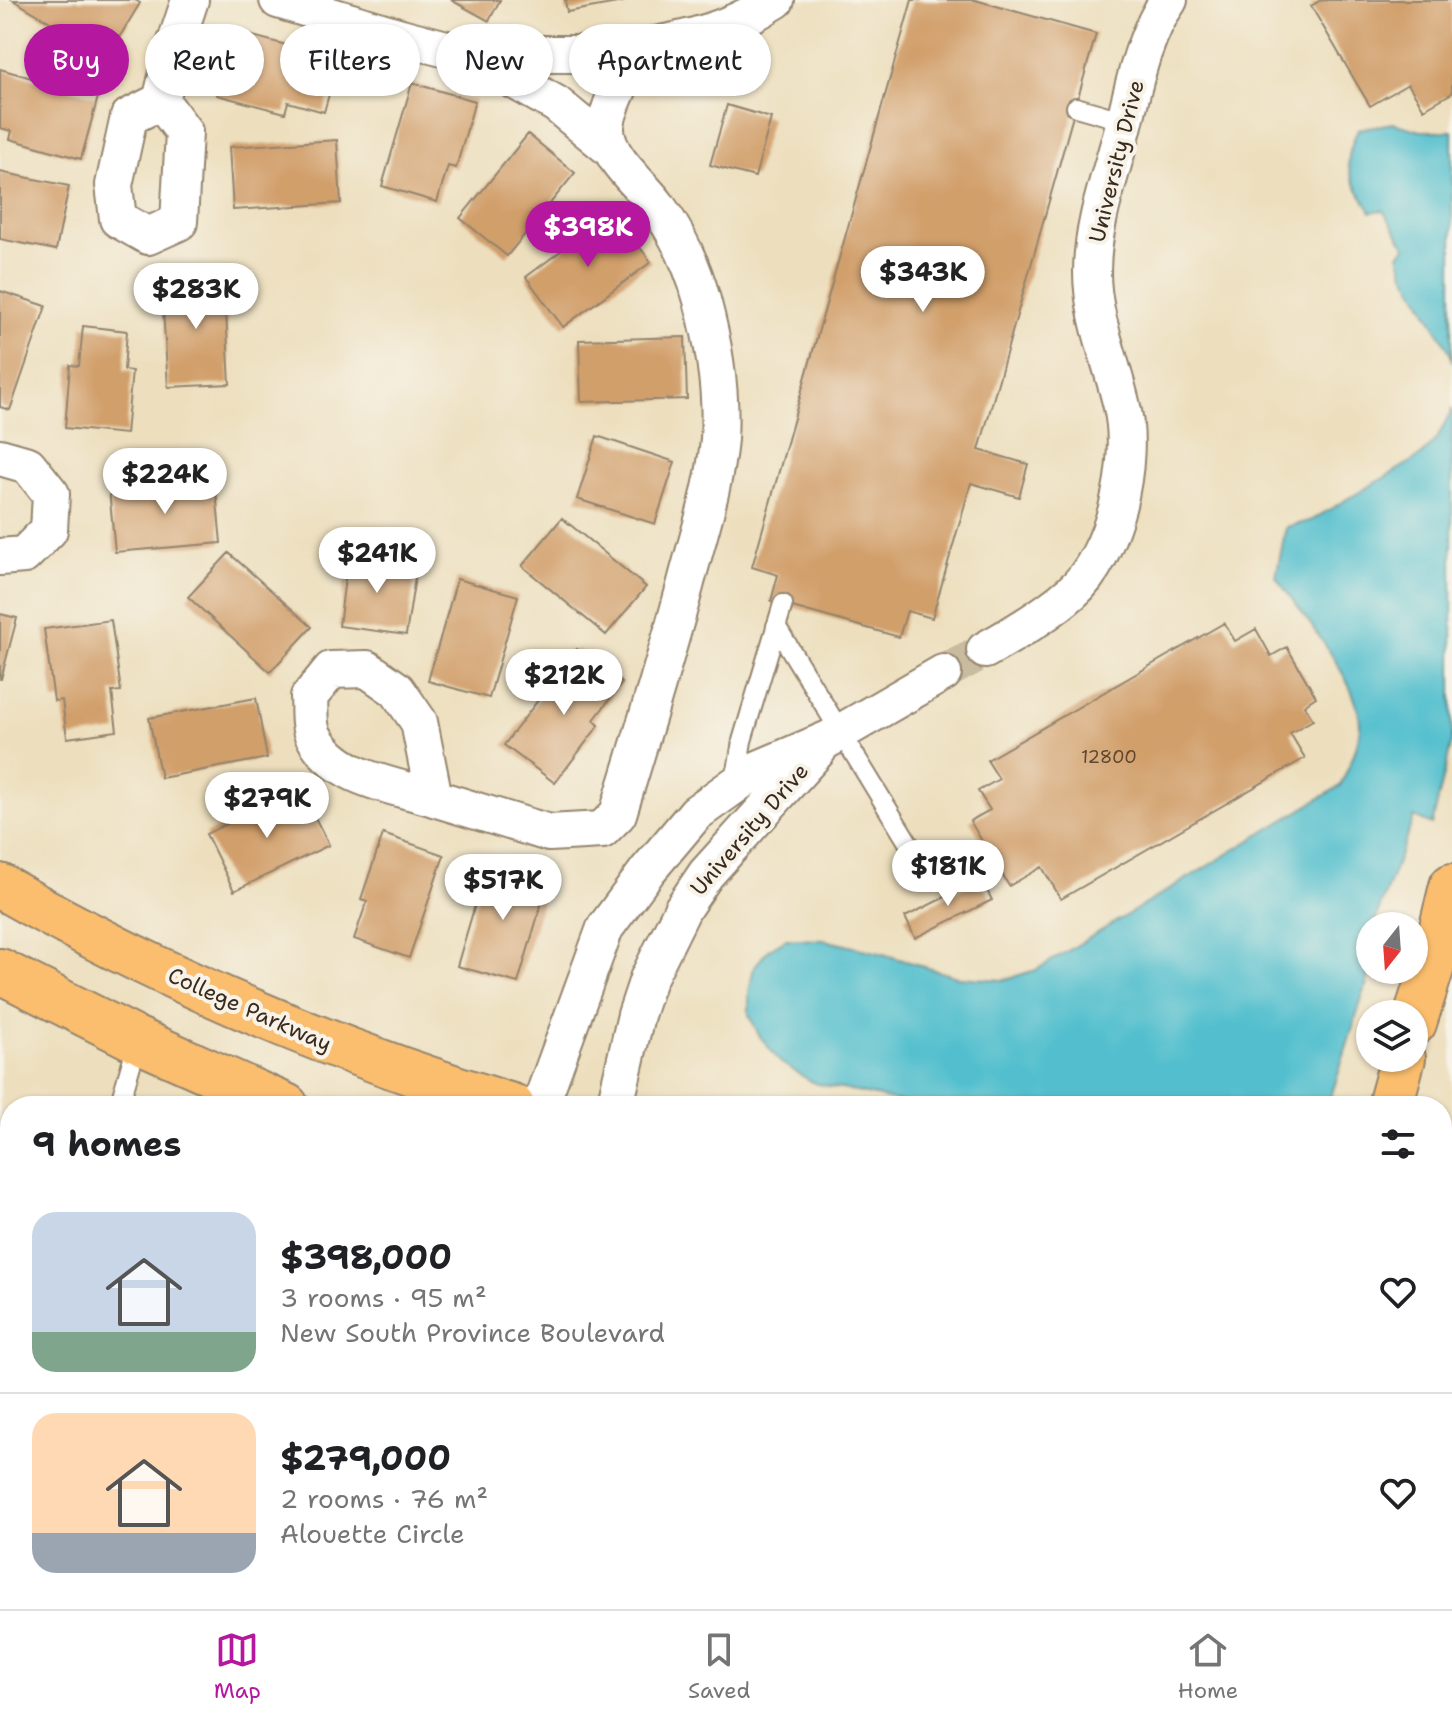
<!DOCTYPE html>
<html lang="en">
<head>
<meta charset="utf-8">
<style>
	body { margin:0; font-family:"Shantell Sans",sans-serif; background:#f6f6f6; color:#202124; height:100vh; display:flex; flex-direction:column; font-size:30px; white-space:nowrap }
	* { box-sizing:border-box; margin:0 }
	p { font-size:26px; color:#757577 }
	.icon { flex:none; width:44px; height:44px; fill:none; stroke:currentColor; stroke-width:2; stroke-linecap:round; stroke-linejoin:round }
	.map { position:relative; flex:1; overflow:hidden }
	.side { position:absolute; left:0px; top:1096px; width:1452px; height:514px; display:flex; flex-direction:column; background:#fff; border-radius:32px 32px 0 0; box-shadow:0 2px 6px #0004 }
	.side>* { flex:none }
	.banner { position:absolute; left:24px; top:24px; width:800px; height:72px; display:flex; gap:16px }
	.needle { width:52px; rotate:197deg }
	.buttons { position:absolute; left:1356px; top:912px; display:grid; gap:16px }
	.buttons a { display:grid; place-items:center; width:72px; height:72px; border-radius:50%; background:#fff; box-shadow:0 2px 6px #0004; font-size:40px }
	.price { position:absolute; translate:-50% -68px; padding:0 18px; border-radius:28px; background:#fff; color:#222; font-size:26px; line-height:52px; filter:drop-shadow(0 2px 4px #0008) }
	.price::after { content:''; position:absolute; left:50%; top:48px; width:24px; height:18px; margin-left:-12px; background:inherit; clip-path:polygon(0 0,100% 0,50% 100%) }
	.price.active { background:#b5179e; color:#fff }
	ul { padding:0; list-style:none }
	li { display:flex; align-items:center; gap:24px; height:200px; padding:0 32px }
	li+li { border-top:2px solid #e0e0e0 }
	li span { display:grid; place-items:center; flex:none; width:224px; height:160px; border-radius:24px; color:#555 }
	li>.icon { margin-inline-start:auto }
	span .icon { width:96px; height:96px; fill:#fffc; stroke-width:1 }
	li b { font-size:34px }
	h2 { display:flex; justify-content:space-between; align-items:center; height:96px; padding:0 32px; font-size:34px }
	.tag { padding:0 28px; border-radius:36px; background:#fff; box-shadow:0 2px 6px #0004; font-size:28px; line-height:72px }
	.tag.active { background:#b5179e; color:#fff }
	.tabs { display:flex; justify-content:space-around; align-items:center; height:112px; border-top:2px solid #e0e0e0; background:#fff; font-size:22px; color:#757577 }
	.tabs a { display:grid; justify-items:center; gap:4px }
	.tabs .active { color:#b5179e }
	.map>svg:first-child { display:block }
	.water { fill:#53bfce; stroke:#477476; stroke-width:2 }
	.building { fill:#d19f6a }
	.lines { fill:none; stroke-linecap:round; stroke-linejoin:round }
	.street-tunnel { stroke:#c9bb9e; stroke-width:36; stroke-dasharray:36 18; stroke-linecap:butt }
	.lane-casing { stroke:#94846e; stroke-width:22 }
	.street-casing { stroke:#94846e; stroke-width:40 }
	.primary-casing { stroke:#94846e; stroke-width:48 }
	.path { stroke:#94846e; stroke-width:5; stroke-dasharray:2 6; stroke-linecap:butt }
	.lane { stroke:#fff; stroke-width:18 }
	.street { stroke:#fff; stroke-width:36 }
	.primary { stroke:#fbbe6e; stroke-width:44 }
	.primary-bridge-casing { stroke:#94846e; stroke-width:48; stroke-linecap:butt }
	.primary-bridge { stroke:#fbbe6e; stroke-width:44 }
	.labels { text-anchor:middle; stroke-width:8; stroke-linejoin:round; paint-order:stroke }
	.number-label { font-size:18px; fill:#604731 }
	.street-label { font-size:22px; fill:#3b2a1e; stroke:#f7f3e8 }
</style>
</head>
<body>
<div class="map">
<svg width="1452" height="1609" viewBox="0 0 1452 1609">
	<rect width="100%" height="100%" fill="#f7f3e8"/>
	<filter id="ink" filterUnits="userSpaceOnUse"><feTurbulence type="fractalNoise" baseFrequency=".0125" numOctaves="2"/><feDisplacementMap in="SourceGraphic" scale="16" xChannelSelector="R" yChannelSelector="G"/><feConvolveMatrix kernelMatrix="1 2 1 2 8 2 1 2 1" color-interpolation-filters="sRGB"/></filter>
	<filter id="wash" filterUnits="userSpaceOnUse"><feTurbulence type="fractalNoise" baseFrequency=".006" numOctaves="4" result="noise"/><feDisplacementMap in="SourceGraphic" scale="32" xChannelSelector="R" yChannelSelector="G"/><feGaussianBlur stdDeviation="1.8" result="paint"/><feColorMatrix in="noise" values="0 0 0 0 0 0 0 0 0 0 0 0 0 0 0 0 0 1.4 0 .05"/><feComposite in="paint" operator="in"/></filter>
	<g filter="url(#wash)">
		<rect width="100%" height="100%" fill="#eddfbe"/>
		<!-- water -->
		<path class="water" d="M1393,123L1421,131H1452V362L1450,352L1404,271L1399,254L1406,247L1383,210L1371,212C1351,174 1339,171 1358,129Z
			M1452,409V741L1432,825L1414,817L1373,926H1370L1365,946L1370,948L1371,970L1328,1106H921L814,1083L780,1062L759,1035L749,1015V992L754,967L768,950L786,939L824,940L880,953L957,977L1003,980L1036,970L1340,786C1349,767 1358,749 1360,727C1362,684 1301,613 1276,577L1286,527L1310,521L1421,456L1438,437Z"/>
		<g id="blocks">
			<!-- building -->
			<path class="building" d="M13,0H135L140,3L108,56Z
				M451,0H500L489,21Z
				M565,0H623V2L567,12Z
				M912,0H975L1096,34L979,450L1028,464L1019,497L971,483L932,618L907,611L899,637L771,601L778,575L752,567Z
				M1321,0H1452V93L1424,109L1408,84L1370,106L1311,6Z
				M234,31L339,59L324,112L288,102L285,113L217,95Z
				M0,69L98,97L81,159L10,139L12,131L0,128Z
				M412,83L475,101L456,168L448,166L437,202L382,186Z
				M727,105L771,118L755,177L710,165Z
				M528,134L575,173L507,256L460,218Z
				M337,140L341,203L233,210L229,147Z
				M0,172L69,186L56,250L0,239Z
				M613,212L651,262L563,327L526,277Z
				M224,276L230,384L168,387L161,279Z
				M0,291L46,306L10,410L0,407Z
				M83,326L127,331L124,370L132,371L126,434L65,428L70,365L79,366Z
				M685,337L687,399L581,402L579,340Z
				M597,436L675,462L655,524L577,499Z
				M215,480L221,543L115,552L109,489Z
				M562,518L646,587L606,635L522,566Z
				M229,553L312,627L270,672L188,597Z
				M348,554L417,564L406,635L339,626Z
				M457,579L518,596L489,698L428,681Z
				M0,614L17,618L1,679H0Z
				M111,620L121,691L112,692L117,731L67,738L62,700L54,701L44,629Z
				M1224,623L1235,641L1256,629L1271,656L1287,647L1316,697L1304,705L1313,720L1290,733L1305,758L1061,899L1042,867L1009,886L970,821L990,810L978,791L999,779L987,760Z
				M577,649L622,683L594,720L599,725L555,783L504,745Z
				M256,698L267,758L161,778L149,718Z
				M300,788L329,845L234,891L206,834Z
				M383,834L444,855L409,958L354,939L367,901L361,899Z
				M488,861L549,878L518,983L457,966Z
				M981,879L992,900L915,938L905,917Z
				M182,1600H211L221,1603L222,1600H292L289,1609H179Z
				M618,1600H753L750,1609H632L617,1604Z
				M851,1600H1097L1094,1609H848Z"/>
		</g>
	</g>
	<g filter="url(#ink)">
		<use href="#blocks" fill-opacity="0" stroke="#94846e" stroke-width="2"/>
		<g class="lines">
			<!-- street-tunnel -->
			<path class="street-tunnel" d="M943,673L985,650"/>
			<!-- lane casing -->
			<g class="lane-casing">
				<path id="lane" d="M1076,107L1125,121
					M776,626L931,880
					M735,783L742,741L783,604
					M119,1106L138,1041
					M0,1525L10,1490
					M345,1609L348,1600
					M813,1609L816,1600
					M1140,1609L1143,1600"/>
			</g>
			<!-- street casing -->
			<g class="street-casing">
				<path id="street" d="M278,0L401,37L469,55L556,104L612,150
					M475,54H580L638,48
					M161,101L184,132L179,222L148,236L118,219L114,185L129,117Z
					M161,101L174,48L190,0
					M0,457L28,465L51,494L49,530L24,555L0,557
					M985,650C1014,634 1046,615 1071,593C1114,556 1135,461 1122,407C1112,362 1092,318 1092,272C1092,226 1109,180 1121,136C1133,91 1141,39 1169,0
					M367,669L397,690L419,722L434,798C391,784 337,780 313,735C308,725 310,708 309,697L331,670Z
					M434,798L549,833L602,830
					M602,830L618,814C642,735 667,655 688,575C700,530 715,485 719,439C722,393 714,344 702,300C693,267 678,235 658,207C642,184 605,158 606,127C607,107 629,67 638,48C689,40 731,29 776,0
					M540,1106L605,928L648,870L696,813L756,770L829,739L943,673
					M615,1106L636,1015L648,979L683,908L706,874L818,750
					M555,1600L556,1609"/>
			</g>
			<!-- primary casing -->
			<g class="primary-casing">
				<path id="primary" d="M0,886C162,979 333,1051 512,1106
					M0,971L131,1037L286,1106
					M1414,1023L1434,960L1452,886
					M1390,1106L1403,1058
					M1442,1457L1452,1459
					M1262,1609L1283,1602L1301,1609
					M1370,1609L1373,1600
					M1441,1609L1452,1573"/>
			</g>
			<!-- path -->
			<path class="path" d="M1442,1532L1445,1533"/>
			<!-- lane -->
			<use href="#lane" class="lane"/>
			<!-- street -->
			<use href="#street" class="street"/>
			<!-- primary -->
			<use href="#primary" class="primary"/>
			<!-- primary-bridge casing -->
			<g class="primary-bridge-casing">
				<path id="primary-bridge" d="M1442,1198L1452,1165
					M1442,1396L1452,1363"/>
			</g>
			<!-- primary-bridge -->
			<use href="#primary-bridge" class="primary-bridge"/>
		</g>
	</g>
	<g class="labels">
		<!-- number labels -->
		<g class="number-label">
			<text x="1109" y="763">12800</text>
		</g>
		<!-- street labels -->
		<g class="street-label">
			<text transform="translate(1116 161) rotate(-76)" y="8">University Drive</text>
			<text transform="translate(749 829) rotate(-49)" y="8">University Drive</text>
			<text transform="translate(250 1009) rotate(24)" y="8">College Parkway</text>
		</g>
	</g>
</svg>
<div class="buttons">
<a><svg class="needle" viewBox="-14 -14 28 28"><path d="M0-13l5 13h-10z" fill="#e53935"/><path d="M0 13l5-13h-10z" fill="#757577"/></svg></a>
<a><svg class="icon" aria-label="layers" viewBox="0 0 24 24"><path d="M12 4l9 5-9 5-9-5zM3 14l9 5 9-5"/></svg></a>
</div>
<b class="price active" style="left:588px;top:269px">$398K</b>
<b class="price" style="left:923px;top:314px">$343K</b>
<b class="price" style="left:196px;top:331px">$283K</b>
<b class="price" style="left:165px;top:516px">$224K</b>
<b class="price" style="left:377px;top:595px">$241K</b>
<b class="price" style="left:564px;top:717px">$212K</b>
<b class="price" style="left:267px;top:840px">$279K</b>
<b class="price" style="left:948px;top:908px">$181K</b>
<b class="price" style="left:503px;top:922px">$517K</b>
<div class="banner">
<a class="tag active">Buy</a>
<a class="tag">Rent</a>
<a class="tag">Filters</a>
<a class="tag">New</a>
<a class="tag">Apartment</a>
</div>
<section class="side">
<h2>9 homes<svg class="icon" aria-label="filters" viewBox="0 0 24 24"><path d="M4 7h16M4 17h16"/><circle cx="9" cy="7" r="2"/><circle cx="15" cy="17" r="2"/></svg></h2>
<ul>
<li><span style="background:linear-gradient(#c9d6e8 75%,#7fa58c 0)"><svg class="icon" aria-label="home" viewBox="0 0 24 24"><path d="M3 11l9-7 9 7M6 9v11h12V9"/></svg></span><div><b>$398,000</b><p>3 rooms · 95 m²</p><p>New South Province Boulevard</p></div><svg class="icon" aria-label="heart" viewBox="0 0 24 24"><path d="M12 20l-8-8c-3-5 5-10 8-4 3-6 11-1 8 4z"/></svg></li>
<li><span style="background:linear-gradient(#ffd9b3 75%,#9aa5b1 0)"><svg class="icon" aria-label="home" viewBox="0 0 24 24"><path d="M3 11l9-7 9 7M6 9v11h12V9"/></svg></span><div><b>$279,000</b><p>2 rooms · 76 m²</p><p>Alouette Circle</p></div><svg class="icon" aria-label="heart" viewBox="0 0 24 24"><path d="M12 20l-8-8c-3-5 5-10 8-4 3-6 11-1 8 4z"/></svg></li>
</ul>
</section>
</div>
<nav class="tabs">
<a class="active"><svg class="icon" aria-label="map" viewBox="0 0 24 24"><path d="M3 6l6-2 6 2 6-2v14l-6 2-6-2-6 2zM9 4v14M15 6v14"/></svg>Map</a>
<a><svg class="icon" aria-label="saved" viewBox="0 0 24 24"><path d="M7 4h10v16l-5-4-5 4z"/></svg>Saved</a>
<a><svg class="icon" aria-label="home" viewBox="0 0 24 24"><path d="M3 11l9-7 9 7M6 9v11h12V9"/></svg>Home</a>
</nav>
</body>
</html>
